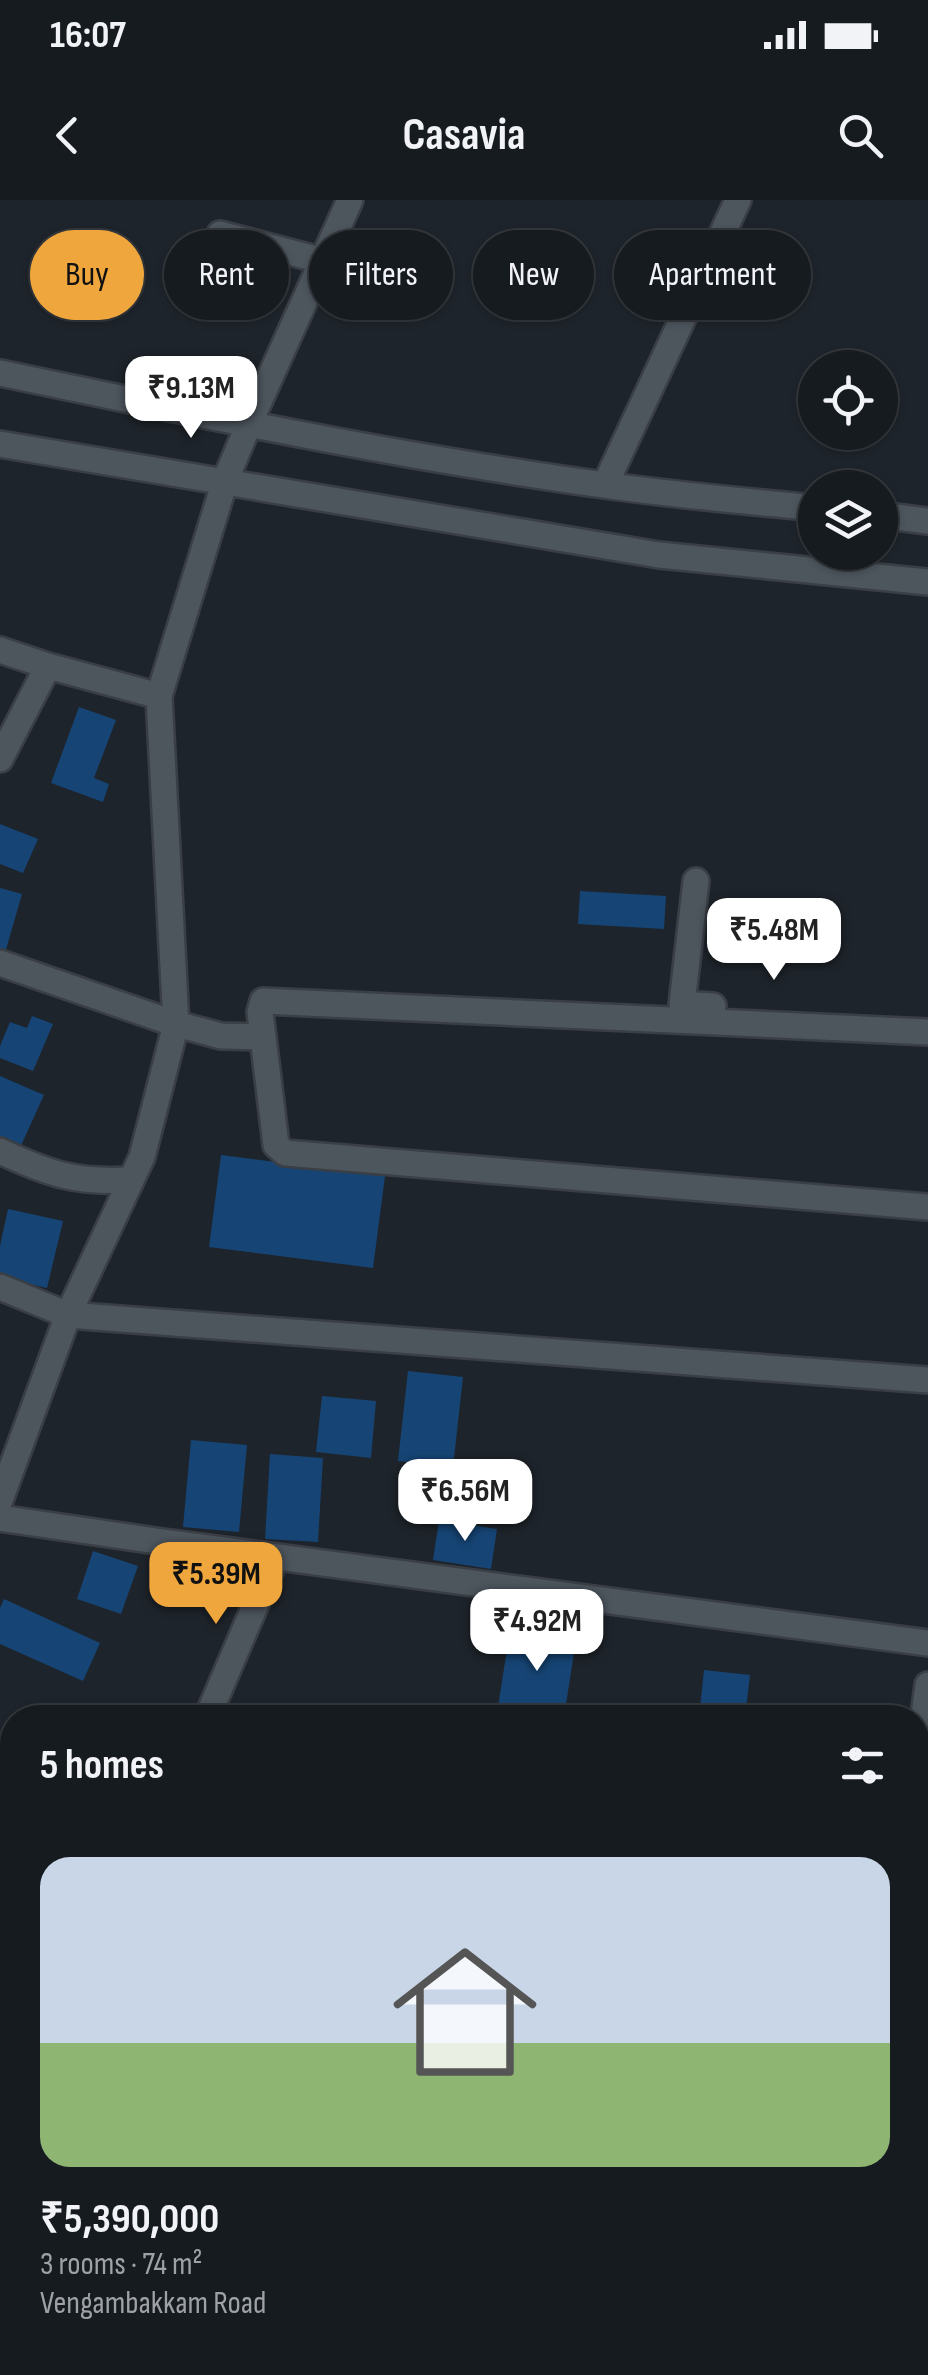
<!DOCTYPE html>
<html lang="en">
<head>
<meta charset="utf-8">
<style>
	body { margin:0; font-family:"Sofia Sans Condensed",sans-serif; background:#1f2429; color:#f1f3f6; height:100vh; display:flex; flex-direction:column; font-size:38px; white-space:nowrap }
	* { box-sizing:border-box; margin:0 }
	p { font-size:32px; color:#9ea1a5 }
	.icon { flex:none; width:55px; height:55px; fill:none; stroke:currentColor; stroke-width:2; stroke-linecap:round; stroke-linejoin:round }
	.map { position:relative; flex:1; overflow:hidden }
	.details { position:absolute; left:0px; top:1505px; width:930px; height:670px; display:flex; flex-direction:column; background:#161b20; border-radius:40px 40px 0 0; box-shadow:0 2px 8px #0004,0 0 0 2px #35393e }
	.details>* { flex:none }
	.guide { position:absolute; left:30px; top:30px; width:870px; height:90px; display:flex; gap:20px }
	.tools { position:absolute; left:798px; top:150px; display:grid; gap:20px }
	.tools a { display:grid; place-items:center; width:100px; height:100px; border-radius:50%; background:#161b20; box-shadow:0 2px 8px #0004,0 0 0 2px #35393e; font-size:50px }
	.price { position:absolute; translate:-50% -85px; padding:0 22px; border-radius:20px; background:#fff; color:#222; font-size:32px; line-height:65px; filter:drop-shadow(0 2px 5px #0008) }
	.price::after { content:''; position:absolute; left:50%; top:60px; width:30px; height:22px; margin-left:-15px; background:inherit; clip-path:polygon(0 0,100% 0,50% 100%) }
	.price.active { background:#efa73d; color:#111 }
	ul { padding:0; list-style:none }
	li { display:grid; align-content:center; gap:20px; height:530px; padding:0 40px }
	li span { display:grid; place-items:center; height:310px; border-radius:30px; color:#555 }
	li>.icon { margin-inline-start:auto }
	span .icon { width:180px; height:180px; fill:#fffc; stroke-width:1 }
	li b { font-size:42px }
	h2 { display:flex; justify-content:space-between; align-items:center; height:120px; padding:0 40px; font-size:42px }
	.tag { padding:0 35px; border-radius:45px; background:#161b20; box-shadow:0 2px 8px #0004,0 0 0 2px #35393e; font-size:35px; line-height:90px }
	.tag.active { background:#efa73d; color:#111 }
	.status { display:flex; justify-content:space-between; align-items:center; height:70px; padding:0 50px; background:#161b20; direction:ltr }
	.status svg { height:28px; fill:currentColor }
	header { display:flex; justify-content:space-between; align-items:center; height:130px; padding:0 40px; background:#161b20; font-size:45px; font-weight:700 }
	.map>svg:first-child { display:block }
	.building { fill:#164575 }
	.lines { fill:none; stroke-linecap:round; stroke-linejoin:round }
	.minor-casing { stroke:#3a3e45; stroke-width:30 }
	.tertiary-casing { stroke:#3a3e45; stroke-width:30 }
	.secondary-casing { stroke:#3a3e45; stroke-width:30 }
	.minor { stroke:#4d555d; stroke-width:25 }
	.tertiary { stroke:#4d555d; stroke-width:25 }
	.secondary { stroke:#4d555d; stroke-width:25 }
</style>
</head>
<body>
<div class="status"><b>16:07</b><svg viewBox="0 0 49 12"><path d="M0 12V9h3v3zM5 12V6h3v6zM10 12V3h3v9zM15 12V0h3v12zM26 1h20v11H26zM47 4h2v5h-2z"/></svg></div>
<header><svg class="icon" aria-label="back" viewBox="0 0 24 24"><path d="M15 5l-7 7 7 7"/></svg>Casavia<svg class="icon" aria-label="search" viewBox="0 0 24 24"><circle cx="10" cy="10" r="6"/><path d="M15 15l6 6"/></svg></header>
<div class="map">
<svg width="928" height="2175" viewBox="0 0 928 2175">
	<rect width="100%" height="100%" fill="#1e242b"/>
	<!-- building -->
	<path class="building" d="M79,507L116,520L94,578L109,584L103,602L51,583Z
		M0,624L38,639L23,673L0,664Z
		M0,688L22,694L5,753L0,751Z
		M580,691L666,696L664,729L578,724Z
		M32,816L53,824L33,871L0,858V846L10,822L27,828Z
		M0,876L44,895L19,950L0,942Z
		M221,955L385,976L373,1068L209,1047Z
		M8,1009L63,1021L47,1088L0,1077V1046Z
		M408,1171L463,1177L453,1267L398,1261Z
		M322,1196L376,1201L371,1258L316,1252Z
		M191,1240L247,1245L239,1332L183,1327Z
		M270,1254L323,1258L318,1342L265,1339Z
		M439,1320L497,1329L491,1369L433,1360Z
		M93,1351L138,1366L121,1414L77,1399Z
		M4,1399L100,1443L83,1481L0,1444V1408Z
		M510,1430L576,1440L564,1517L498,1507Z
		M704,1470L750,1475L745,1518H699Z
		M331,2162H392V2175H330Z
		M661,2162H716V2175H661Z"/>
	<g class="lines">
		<!-- minor casing -->
		<g class="minor-casing">
			<path id="minor" d="M220,34L324,61
				M605,285L738,0
				M0,450L48,466L159,496
				M0,559L48,466
				M696,681L682,804L713,806
				M0,763L176,824L221,836L263,837
				M928,832L263,801L260,812L276,945L285,953L928,1007
				M0,951C49,974 76,983 131,980
				M0,1087L68,1115L928,1180
				M0,1318L156,1341L928,1443
				M207,1518L276,1357
				M918,1560L928,1485
				M918,1683L928,1685
				M0,1774L12,1776
				M918,1915L928,1917
				M0,2030L12,2032
				M918,2142L928,2143
				M4,2175L12,2133
				M422,2175L423,2162"/>
		</g>
		<!-- tertiary casing -->
		<g class="tertiary-casing">
			<path id="tertiary" d="M248,226L350,0"/>
		</g>
		<!-- secondary casing -->
		<g class="secondary-casing">
			<path id="secondary" d="M0,173C200,215 401,257 604,285C674,295 745,301 815,308
				M0,244L659,355L928,382
				M880,315L928,321
				M0,1300L68,1115L142,957L176,824L159,496L225,281L248,226"/>
		</g>
		<!-- minor -->
		<use href="#minor" class="minor"/>
		<!-- tertiary -->
		<use href="#tertiary" class="tertiary"/>
		<!-- secondary -->
		<use href="#secondary" class="secondary"/>
	</g>
</svg>
<div class="tools">
<a><svg class="icon" aria-label="locate" viewBox="0 0 24 24"><circle cx="12" cy="12" r="6"/><path d="M12 2v4M12 18v4M2 12h4M18 12h4"/></svg></a>
<a><svg class="icon" aria-label="layers" viewBox="0 0 24 24"><path d="M12 4l9 5-9 5-9-5zM3 14l9 5 9-5"/></svg></a>
</div>
<b class="price" style="left:191px;top:241px">₹9.13M</b>
<b class="price" style="left:774px;top:783px">₹5.48M</b>
<b class="price" style="left:465px;top:1344px">₹6.56M</b>
<b class="price active" style="left:216px;top:1427px">₹5.39M</b>
<b class="price" style="left:537px;top:1474px">₹4.92M</b>
<div class="guide">
<a class="tag active">Buy</a>
<a class="tag">Rent</a>
<a class="tag">Filters</a>
<a class="tag">New</a>
<a class="tag">Apartment</a>
</div>
<section class="details">
<h2>5 homes<svg class="icon" aria-label="filters" viewBox="0 0 24 24"><path d="M4 7h16M4 17h16"/><circle cx="9" cy="7" r="2"/><circle cx="15" cy="17" r="2"/></svg></h2>
<ul>
<li><span style="background:linear-gradient(#c9d6e8 60%,#8fb573 0)"><svg class="icon" aria-label="home" viewBox="0 0 24 24"><path d="M3 11l9-7 9 7M6 9v11h12V9"/></svg></span><div><b>₹5,390,000</b><p>3 rooms · 74 m²</p><p>Vengambakkam Road</p></div></li>
</ul>
</section>
</div>
</body>
</html>
